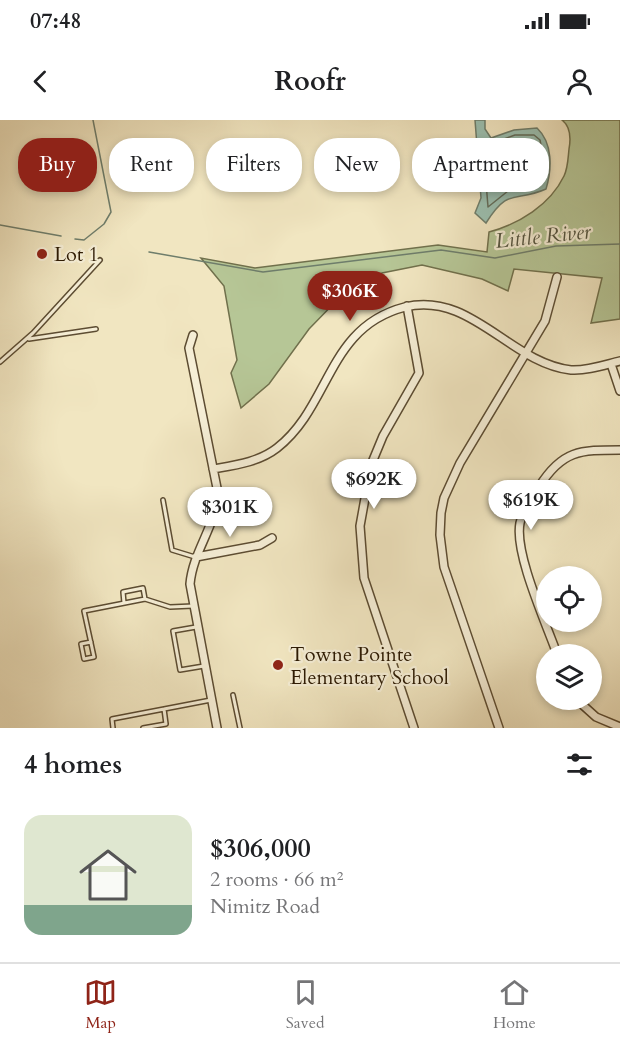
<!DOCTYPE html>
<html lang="en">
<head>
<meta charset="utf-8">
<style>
	body { margin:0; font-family:Cardo,serif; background:#f6f6f6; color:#202124; height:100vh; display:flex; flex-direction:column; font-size:22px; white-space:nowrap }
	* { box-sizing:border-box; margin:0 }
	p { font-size:20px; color:#757577 }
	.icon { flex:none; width:33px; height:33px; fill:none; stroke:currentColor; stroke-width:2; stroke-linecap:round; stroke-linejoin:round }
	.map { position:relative; height:608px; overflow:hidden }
	.sheet { display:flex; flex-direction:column; background:#fff; flex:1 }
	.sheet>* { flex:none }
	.guide { position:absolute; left:18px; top:18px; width:585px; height:54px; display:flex; gap:12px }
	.controls { position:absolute; left:536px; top:446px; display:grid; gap:12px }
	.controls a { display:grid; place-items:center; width:66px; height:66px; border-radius:50%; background:#fff; box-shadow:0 3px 9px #0003; font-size:30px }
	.price { position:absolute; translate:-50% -51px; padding:0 14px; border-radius:21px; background:#fff; color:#222; font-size:20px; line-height:39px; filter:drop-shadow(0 2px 3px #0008) }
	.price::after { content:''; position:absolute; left:50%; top:36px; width:18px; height:14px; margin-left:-9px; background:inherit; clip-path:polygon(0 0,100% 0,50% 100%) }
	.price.on { background:#8f2418; color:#fff }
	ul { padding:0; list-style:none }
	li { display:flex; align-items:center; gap:18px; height:150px; padding:0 24px }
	li span { display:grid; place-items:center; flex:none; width:168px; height:120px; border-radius:18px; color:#555 }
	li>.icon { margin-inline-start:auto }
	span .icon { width:72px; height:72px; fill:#fffc; stroke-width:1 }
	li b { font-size:26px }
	h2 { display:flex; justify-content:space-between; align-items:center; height:72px; padding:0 24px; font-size:26px }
	.chip { padding:0 21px; border-radius:24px; background:#fff; box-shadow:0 3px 9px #0003; font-size:21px; line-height:54px }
	.chip.on { background:#8f2418; color:#fff }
	.status { display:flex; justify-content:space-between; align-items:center; height:42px; padding:0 30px; background:#fff; direction:ltr }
	.status svg { height:16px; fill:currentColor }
	header { display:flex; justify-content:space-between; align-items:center; height:78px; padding:0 24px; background:#fff; font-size:27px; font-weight:700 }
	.tabs { display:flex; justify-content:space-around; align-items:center; height:84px; border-top:2px solid #e0e0e0; background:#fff; font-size:16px; color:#757577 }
	.tabs a { display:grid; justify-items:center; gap:3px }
	.tabs .on { color:#8f2418 }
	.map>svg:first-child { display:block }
	.green { fill:#b6c696; stroke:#70704c; stroke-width:1.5 }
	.water { fill:#9bc0b1; stroke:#6e7d6b; stroke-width:1.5 }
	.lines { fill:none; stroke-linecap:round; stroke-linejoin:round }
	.shore { stroke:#636c5a; stroke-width:1.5 }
	.stream { stroke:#6e7d6b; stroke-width:1.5 }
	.lane-casing { stroke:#5c4c32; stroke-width:6 }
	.street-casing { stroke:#5c4c32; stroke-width:10 }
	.lane { stroke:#f6efd7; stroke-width:3 }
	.street { stroke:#f6efd7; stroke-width:7 }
	.poi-dot { fill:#8f2418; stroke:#f6efd7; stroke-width:2 }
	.labels { text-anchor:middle; stroke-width:4.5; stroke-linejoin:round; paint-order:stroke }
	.poi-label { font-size:20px; fill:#2b1902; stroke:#f6efd7; text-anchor:start }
	.water-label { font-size:21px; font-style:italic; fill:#52533f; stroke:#f6efd7 }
</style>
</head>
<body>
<div class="status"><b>07:48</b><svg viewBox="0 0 49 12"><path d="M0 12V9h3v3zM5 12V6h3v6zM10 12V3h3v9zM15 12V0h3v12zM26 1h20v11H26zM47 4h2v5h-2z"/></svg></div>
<header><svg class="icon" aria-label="back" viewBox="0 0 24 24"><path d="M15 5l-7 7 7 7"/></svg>Roofr<svg class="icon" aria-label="person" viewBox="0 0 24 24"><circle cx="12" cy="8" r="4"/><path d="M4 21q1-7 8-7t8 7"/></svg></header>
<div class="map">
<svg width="620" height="608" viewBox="0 0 620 608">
	<rect width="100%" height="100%" fill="#f1e6c1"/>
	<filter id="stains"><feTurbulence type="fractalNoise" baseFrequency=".00333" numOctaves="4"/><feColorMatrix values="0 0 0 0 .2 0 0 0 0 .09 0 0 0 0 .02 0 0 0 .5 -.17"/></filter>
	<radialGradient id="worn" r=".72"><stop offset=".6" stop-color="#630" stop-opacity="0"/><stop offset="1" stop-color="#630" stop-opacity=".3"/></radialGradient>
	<!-- green -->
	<path class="green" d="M562,0H620V199L591,203L602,158L514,149L508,171L482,159L422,145L382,153L344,173L309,209L269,264L241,288L231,253L237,240L224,166L201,138L255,148L438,125L487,132L489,112C519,104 550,85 564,56C568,48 568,38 569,29C571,18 571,7 562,0Z"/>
	<!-- water -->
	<path class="water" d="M475,0H485V9L491,18L514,10L537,8C553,23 552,49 546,69C515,83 509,66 486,103L475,93L481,78Z"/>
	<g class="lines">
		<!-- shore -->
		<path class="shore" d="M515,15H534L540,20L544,41L541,64L533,68L508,71L488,87L483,24L493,23Z
			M516,23L533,24L536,41L535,59L507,63L495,69L491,33Z
			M518,32L526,33L527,51L502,54L501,39Z"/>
		<!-- stream -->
		<path class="stream" d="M0,105L61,116
			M75,119L84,120L104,104L111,92L93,0
			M149,132L263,152L441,130L495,138L556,126L620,124"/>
		<!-- lane casing -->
		<g class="lane-casing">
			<path id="lane" d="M29,219L96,209
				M0,242L33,213L100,140
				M163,380L172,430L195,437
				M124,483L123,472L143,468L145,479
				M196,507L173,511L180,550L204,546
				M91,522L81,524L84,539L94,537L84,491L145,479L170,487L193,486
				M233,575L240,608
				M113,608L112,599L211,580
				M143,608L166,604L164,589"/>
		</g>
		<!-- street casing -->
		<g class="street-casing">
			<path id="street" d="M407,186L419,253L383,316L371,345L360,406L364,458L414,608
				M193,215L189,228L218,373C216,406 193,431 190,464L217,608
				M611,244L620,271
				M213,349C236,345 259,342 277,328C331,286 327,207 405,187C471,171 510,243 571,250C587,251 604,245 620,241
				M196,437L260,425L272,418
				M557,534C546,503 514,433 520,403C523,389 532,378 539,367C562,330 580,330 620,330
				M576,579L596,597L620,607
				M499,608L444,447L440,415L441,393L444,378L460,343L545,201L557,157"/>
		</g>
		<!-- lane -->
		<use href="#lane" class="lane"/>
		<!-- street -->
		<use href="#street" class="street"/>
	</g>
	<!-- markers -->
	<g class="poi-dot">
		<circle cx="42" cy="134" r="6"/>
		<circle cx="278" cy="545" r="6"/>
	</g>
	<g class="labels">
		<!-- poi labels -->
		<g class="poi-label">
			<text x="54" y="141">Lot 1</text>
			<text x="290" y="541">Towne Pointe<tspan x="290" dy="23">Elementary School</tspan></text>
		</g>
		<!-- water labels -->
		<g class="water-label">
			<text transform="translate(543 116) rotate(-6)" y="7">Little River</text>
		</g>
	</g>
	<rect width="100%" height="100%" filter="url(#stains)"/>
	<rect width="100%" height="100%" fill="url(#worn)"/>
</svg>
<div class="controls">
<a><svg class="icon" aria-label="locate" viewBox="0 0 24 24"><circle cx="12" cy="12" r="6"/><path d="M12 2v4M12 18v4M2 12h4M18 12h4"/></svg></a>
<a><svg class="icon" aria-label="layers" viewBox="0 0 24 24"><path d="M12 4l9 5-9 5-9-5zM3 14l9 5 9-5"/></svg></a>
</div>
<b class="price on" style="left:350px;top:202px">$306K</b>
<b class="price" style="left:374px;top:390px">$692K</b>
<b class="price" style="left:531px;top:411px">$619K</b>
<b class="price" style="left:230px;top:418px">$301K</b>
<div class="guide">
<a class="chip on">Buy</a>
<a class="chip">Rent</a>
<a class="chip">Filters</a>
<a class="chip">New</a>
<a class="chip">Apartment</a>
</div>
</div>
<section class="sheet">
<h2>4 homes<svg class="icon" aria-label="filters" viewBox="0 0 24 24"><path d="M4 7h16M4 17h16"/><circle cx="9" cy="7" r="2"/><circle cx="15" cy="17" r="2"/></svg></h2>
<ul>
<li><span style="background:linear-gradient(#dfe7d0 75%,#7fa58c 0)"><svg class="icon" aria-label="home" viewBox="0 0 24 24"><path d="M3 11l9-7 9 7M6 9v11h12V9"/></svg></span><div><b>$306,000</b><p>2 rooms · 66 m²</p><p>Nimitz Road</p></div></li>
</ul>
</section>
<nav class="tabs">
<a class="on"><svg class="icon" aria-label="map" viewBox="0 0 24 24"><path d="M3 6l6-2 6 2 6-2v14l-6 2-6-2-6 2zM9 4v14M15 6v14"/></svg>Map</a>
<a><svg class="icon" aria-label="saved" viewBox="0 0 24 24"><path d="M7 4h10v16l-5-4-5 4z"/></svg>Saved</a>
<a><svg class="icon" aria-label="home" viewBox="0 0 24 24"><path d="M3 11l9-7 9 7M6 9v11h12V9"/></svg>Home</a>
</nav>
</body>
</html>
